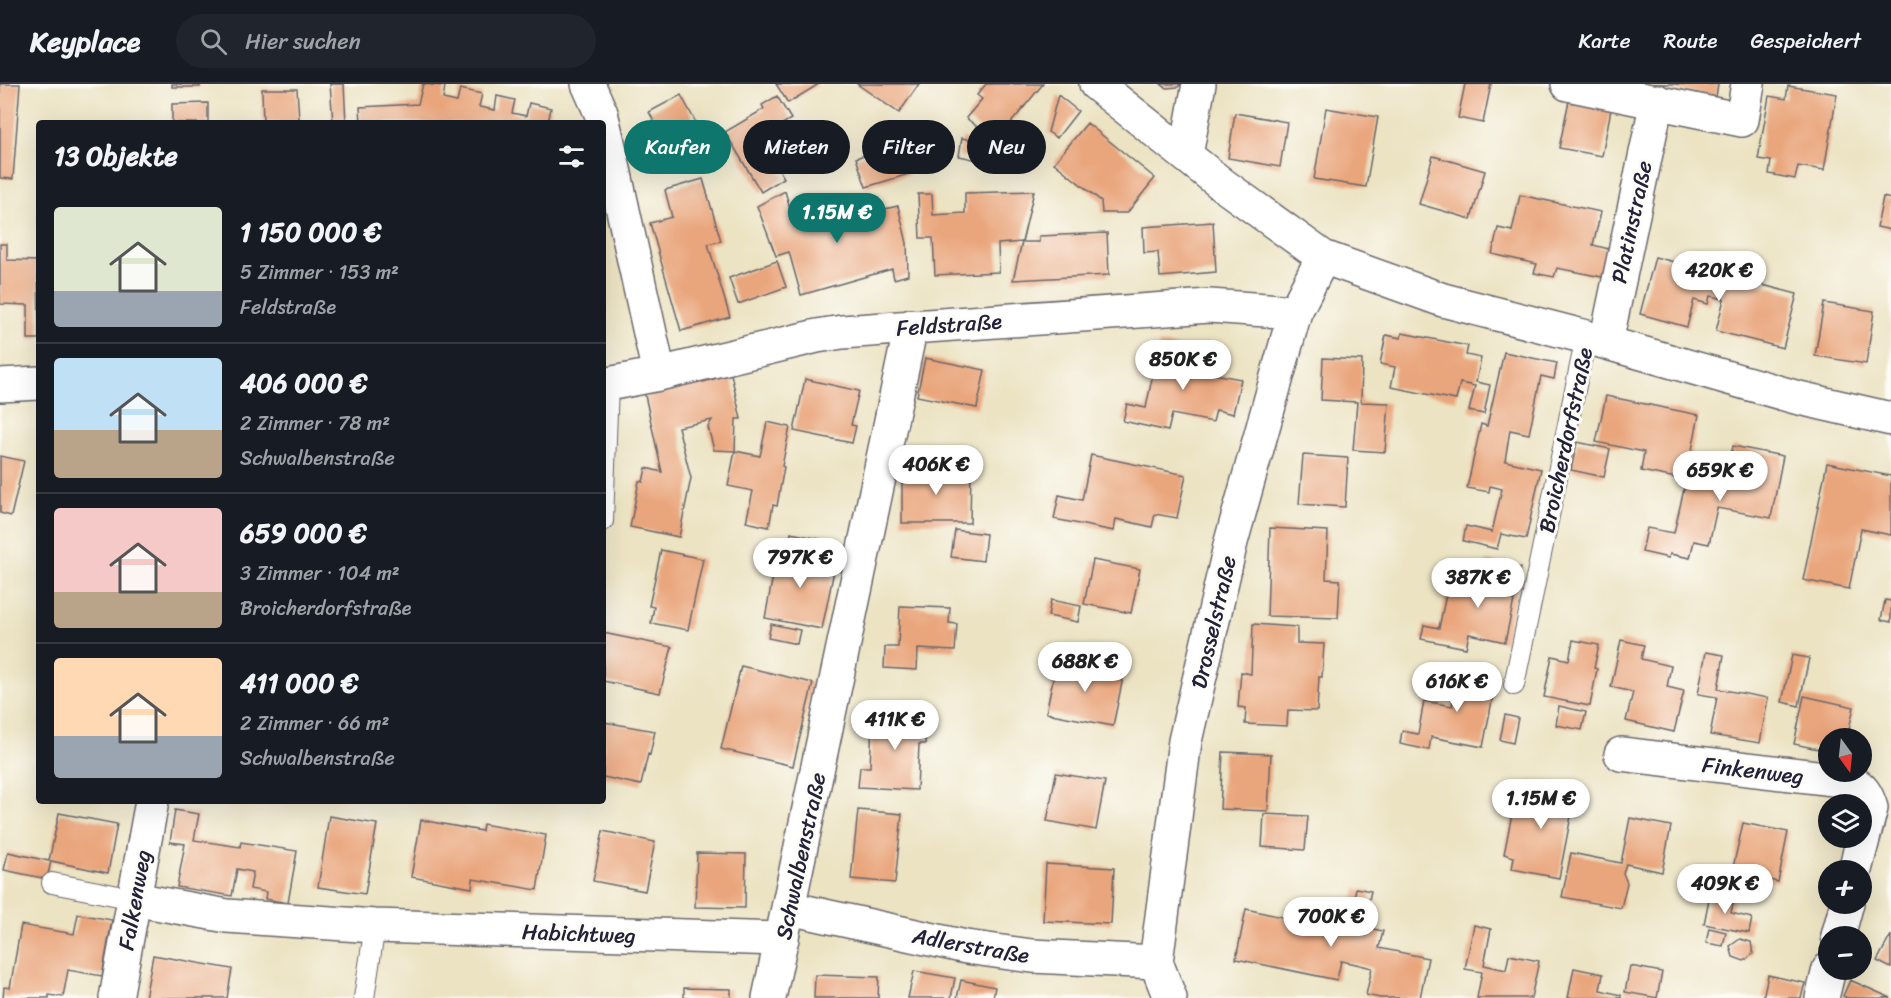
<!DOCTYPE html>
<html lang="de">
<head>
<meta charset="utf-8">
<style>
	body { margin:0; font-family:Sriracha,sans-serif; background:#20242c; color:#f1f3f6; height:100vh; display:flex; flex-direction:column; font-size:22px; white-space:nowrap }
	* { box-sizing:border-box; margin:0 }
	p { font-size:20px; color:#9ea1a6 }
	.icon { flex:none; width:33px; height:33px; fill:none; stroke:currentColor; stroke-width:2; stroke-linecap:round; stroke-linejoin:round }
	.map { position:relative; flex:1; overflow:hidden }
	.sheet { position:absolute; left:36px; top:36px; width:570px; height:684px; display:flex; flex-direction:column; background:#171b24; border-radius:6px; box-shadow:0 6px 24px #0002 }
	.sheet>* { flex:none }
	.hud { position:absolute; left:624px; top:36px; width:570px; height:54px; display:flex; gap:12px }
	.needle { width:39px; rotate:165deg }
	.fabs { position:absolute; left:1818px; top:644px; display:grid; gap:12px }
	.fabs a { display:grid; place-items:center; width:54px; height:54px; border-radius:50%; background:#171b24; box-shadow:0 6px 24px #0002; font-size:30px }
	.price { position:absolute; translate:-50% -51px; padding:0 14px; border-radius:21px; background:#fff; color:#222; font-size:20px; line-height:39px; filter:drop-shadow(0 2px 3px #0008) }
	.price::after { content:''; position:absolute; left:50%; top:36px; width:18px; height:14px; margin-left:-9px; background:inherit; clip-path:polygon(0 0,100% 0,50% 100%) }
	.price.on { background:#0f766e; color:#fff }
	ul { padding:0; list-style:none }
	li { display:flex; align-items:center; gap:18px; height:150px; padding:0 18px }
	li+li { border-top:2px solid #363941 }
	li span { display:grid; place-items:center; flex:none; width:168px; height:120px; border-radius:6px; color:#555 }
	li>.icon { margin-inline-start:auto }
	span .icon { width:72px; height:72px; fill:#fffc; stroke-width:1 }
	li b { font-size:26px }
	h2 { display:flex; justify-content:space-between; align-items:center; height:72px; padding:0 18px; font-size:26px }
	.tag { padding:0 21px; border-radius:27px; background:#171b24; box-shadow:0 6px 24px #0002; font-size:21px; line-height:54px }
	.tag.on { background:#0f766e; color:#fff }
	header { display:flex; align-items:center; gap:36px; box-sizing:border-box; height:84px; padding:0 30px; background:#171b24; border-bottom:2px solid #363941 }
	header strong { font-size:28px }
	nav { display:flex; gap:33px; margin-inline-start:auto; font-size:21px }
	.search { width:420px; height:54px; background:#20242c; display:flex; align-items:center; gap:15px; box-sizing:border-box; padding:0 21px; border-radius:33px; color:#9ea1a6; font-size:22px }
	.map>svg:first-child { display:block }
	.building { fill:#e9a57b }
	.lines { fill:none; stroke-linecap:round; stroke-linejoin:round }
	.lane-casing { stroke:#69666b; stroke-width:22 }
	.street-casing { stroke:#69666b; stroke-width:36 }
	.lane { stroke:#fff; stroke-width:20 }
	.street { stroke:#fff; stroke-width:33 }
	.labels { text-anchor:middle; stroke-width:6; stroke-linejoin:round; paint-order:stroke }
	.street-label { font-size:22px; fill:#22223b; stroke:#fdfcf7 }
</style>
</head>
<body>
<header>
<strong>Keyplace</strong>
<div class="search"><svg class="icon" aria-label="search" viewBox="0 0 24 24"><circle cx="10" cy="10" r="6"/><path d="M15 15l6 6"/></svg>Hier suchen</div>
<nav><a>Karte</a><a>Route</a><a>Gespeichert</a></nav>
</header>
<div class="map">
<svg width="1891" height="914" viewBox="0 0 1891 914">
	<rect width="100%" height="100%" fill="#fdfcf7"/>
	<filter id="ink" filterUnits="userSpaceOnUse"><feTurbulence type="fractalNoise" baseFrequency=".0167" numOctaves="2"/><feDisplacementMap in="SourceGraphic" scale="12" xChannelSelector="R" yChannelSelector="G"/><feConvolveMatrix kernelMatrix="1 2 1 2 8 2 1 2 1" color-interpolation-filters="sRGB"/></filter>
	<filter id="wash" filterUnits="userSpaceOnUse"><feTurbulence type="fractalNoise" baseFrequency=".008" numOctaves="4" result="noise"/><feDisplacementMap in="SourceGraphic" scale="24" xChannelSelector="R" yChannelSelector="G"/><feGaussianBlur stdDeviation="1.35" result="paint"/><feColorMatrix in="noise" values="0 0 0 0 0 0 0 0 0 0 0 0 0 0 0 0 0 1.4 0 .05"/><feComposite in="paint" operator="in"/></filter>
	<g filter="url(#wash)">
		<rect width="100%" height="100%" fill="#ece3c3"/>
		<g id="blocks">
			<!-- building -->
			<path class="building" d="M0,0H20L13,95L0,94Z
				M172,0H200V3H172Z
				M330,0H344L346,39H333Z
				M423,0L445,2L443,15L457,18L460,5L482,10L479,23L495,26L497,12L515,16L512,29L526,32L529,19L551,24L548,39H361L360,23L418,20Z
				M776,0H819L788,19Z
				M857,0H919L899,29Z
				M986,0H1043L996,57L966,34L982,15L977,11Z
				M1161,0H1181L1178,3L1166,4Z
				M1465,0H1491L1483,39L1458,34Z
				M1651,0H1718L1716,13Z
				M1788,2L1837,10L1824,86L1798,82L1795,95L1769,90L1771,77L1758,75L1769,12L1786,15Z
				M262,5H297L299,35L304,39H263Z
				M1571,7L1613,15L1602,72L1559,64Z
				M681,11L701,48L673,63L669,55L646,68L635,47L654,37L649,28Z
				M1058,11L1078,27L1057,54L1048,48Z
				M777,12L791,35L760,53L784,94L761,108L725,48L764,25L762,21Z
				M208,19V39H172V20Z
				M1326,24L1378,33L1366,103L1314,95Z
				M1235,29L1287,38L1280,83L1228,74Z
				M1087,39L1155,94L1127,129H1102L1101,117L1054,79Z
				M962,54L996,61L992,79L959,72Z
				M718,55L721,68L695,74L692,61Z
				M899,59L909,90L866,103L856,74Z
				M1433,72L1485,87L1471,135L1419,120Z
				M703,95L721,157L708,160L730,233L681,247L650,139L672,133L665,106Z
				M785,107L795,142L875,120L876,127L898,122L907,159L908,191L894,195L892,185L801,211L789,168L776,172L757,122Z
				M1034,107L1022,158H1039V152L1107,149L1109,191L1013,196L1022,158L998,160L999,188L935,191L933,154H920L918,110H932L933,131L965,129V109Z
				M1520,111L1601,128L1593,161L1609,165L1602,193L1557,184L1554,193L1534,189L1537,180L1492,170L1498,144L1512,147Z
				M1883,113L1891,115V146L1877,143Z
				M1213,138L1216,188L1160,193L1158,168L1144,169L1143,143Z
				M0,160H7V176L38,177L39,255H28V221L0,220Z
				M1655,173L1797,210L1783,264L1716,247L1724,215L1710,212L1708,220L1694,216L1687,243L1640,230Z
				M777,177L786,203L738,220L729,194Z
				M1824,219L1874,227L1866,280L1815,272Z
				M1402,249L1468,262L1466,271L1481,274L1476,298L1490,301L1484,330L1469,327L1475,302L1460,299L1456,316L1391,303L1395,283L1380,280L1386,251L1401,254Z
				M1159,259L1196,267L1192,286L1241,295L1233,330L1216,326L1213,338L1172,330L1168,347L1123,337L1127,320L1146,324Z
				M1504,268L1557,279L1554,295L1541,292L1529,350L1510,346L1505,377L1541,385L1526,455L1501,450L1497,465L1463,457L1466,442L1492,448L1502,405L1490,402L1489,408L1467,404L1481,340L1487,342Z
				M925,274L985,286L977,324L917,312Z
				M1323,274L1362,276L1361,318L1389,319L1385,368L1353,366L1357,318L1321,316Z
				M731,290L741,335H736L735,367L714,366L708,343L712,336L678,343L691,394L679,453L630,443L639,397L643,398L646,384L662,388L644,307L702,294L703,298Z
				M805,295L859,307L851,341L856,342L852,359L794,347Z
				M1606,312L1699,331L1686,396L1641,387L1644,368L1596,358Z
				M767,338L790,343L782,382L784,383L777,422L773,421L769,443L746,438L753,407L728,402L735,367L760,372Z
				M1577,358L1610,365L1604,393L1571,386Z
				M1733,362L1783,372L1771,434L1717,424L1709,460L1694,457L1690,474L1670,470L1669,474L1642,468L1647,444L1674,449L1686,396L1724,404Z
				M1091,371L1186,391L1177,434L1155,430L1152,443L1116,435L1114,447L1054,435L1059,411L1082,416Z
				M1303,371L1348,374L1345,423L1299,420Z
				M0,372L24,377L11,432L0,429Z
				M1827,379L1891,392V451L1861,445L1849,505L1803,496Z
				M912,380L919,385H971L970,439H902V392Z
				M1270,444L1328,447L1326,495L1340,496L1338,534L1267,532Z
				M955,446L986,450L983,477L951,473Z
				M791,449L820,455L818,468L789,462Z
				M778,465L836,477L822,545L765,534Z
				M661,466L703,475L688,546L651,539L654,523L649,522Z
				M1093,476L1140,485L1131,529L1084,520Z
				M1487,477L1521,484L1505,558L1469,550L1466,564L1421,555L1424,541L1439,544L1448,501L1481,508Z
				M1051,516L1081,522L1078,538L1048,532Z
				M1885,516L1891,517V538L1881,536Z
				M900,522L950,524L949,539L957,540L955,567L918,565L917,586L884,584L885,563H898Z
				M771,540L800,546L797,560L768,554Z
				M1253,540L1297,543V559L1324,560L1322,593H1319L1317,627L1288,626L1287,642L1245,640L1246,624L1238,623L1241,588L1251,590Z
				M603,549L672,563L660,609L603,597Z
				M1573,556L1599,561L1594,584L1597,585L1590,622L1544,613L1552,572L1569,576Z
				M1621,556L1644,561L1641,575L1671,582L1667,603L1684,607L1674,648L1626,637L1633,608L1611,603Z
				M1706,568L1724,571L1718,605L1768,614L1760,659L1710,651L1717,613L1698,610Z
				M1792,571L1809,574L1799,622L1782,618Z
				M1057,576L1124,589L1113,642L1046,629Z
				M1460,581L1493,588L1490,606L1494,607L1483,663L1431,653L1429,666L1400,660L1402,647L1418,650L1424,617L1452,622Z
				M741,582L813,599L793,682L721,665Z
				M1804,612L1854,623L1847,654H1828V667L1794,660Z
				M906,622L922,623L921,642L926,643L925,660H919L917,706L858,703L860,683H870L872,639L888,640V624L906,625Z
				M1559,622L1586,628L1582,646L1556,641Z
				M1505,631L1518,634L1513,659L1500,656Z
				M604,638L655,647L650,671L648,670L641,701L603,693Z
				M1223,668L1271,670L1268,727L1220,725Z
				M1056,689L1105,697L1096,746L1047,737Z
				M1529,697L1576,706L1559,794L1512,785L1514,773L1504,770L1514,720L1524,721Z
				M175,726L199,730L194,756L240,763L241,758L297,767L288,819L265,815L266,808L250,805L253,788L237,785L232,812L177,803L185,760L170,758Z
				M858,726L902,730L895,799L851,795Z
				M59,729L117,740L108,789L51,777L47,795L4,786L8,768L49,777Z
				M1264,730L1308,732L1305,766L1262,763Z
				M329,732L377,740L365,810L318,803Z
				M1630,734L1671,742L1662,788L1626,780L1623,789L1627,799L1621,824L1562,813L1571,769L1621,779Z
				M421,736L482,747L483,740L546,751L537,806L473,795L472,804L411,793Z
				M1743,739L1788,748L1778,798L1732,788Z
				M603,747L655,758L645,807L593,797Z
				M697,769L746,770L745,824L695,823Z
				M1046,780L1114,784L1111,840L1043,837Z
				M1356,804L1371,807L1363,843L1383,847L1379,864L1428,874L1420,914H1380L1366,911L1372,884L1356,880L1341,877L1337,896L1236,875L1246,825L1295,836L1299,820L1351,830Z
				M1710,810L1734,815L1731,829L1752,834L1749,849L1704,840Z
				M78,830L112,836L102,892L68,886L63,913L49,911V914H3L4,903L10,904L21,841L74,850Z
				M1474,841L1491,845L1484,881L1506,886L1509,871L1539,877L1531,914H1477L1482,888L1465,885Z
				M1709,844L1726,848L1723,862L1706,859Z
				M1891,851V884L1877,877Z
				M1740,855L1751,858L1753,870L1744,877L1733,873L1730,862Z
				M153,871L232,885L227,914H145Z
				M1630,882L1662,888L1657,914L1625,908Z
				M1574,884L1603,890L1600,906L1621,911V914H1568Z
				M914,887L955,894L951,914H908Z
				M815,891L879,893L878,914H814Z
				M1768,891L1805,899L1801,914H1763Z
				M961,896L995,903L993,914H957Z
				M1850,896L1891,914H1847L1843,912Z
				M684,904L731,905V914H684Z"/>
		</g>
	</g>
	<g filter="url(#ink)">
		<use href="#blocks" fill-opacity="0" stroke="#69666b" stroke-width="1.5"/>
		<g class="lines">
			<!-- lane casing -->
			<g class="lane-casing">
				<path id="lane" d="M603,437L608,300
					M1514,601L1586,253
					M52,799L134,815
					M364,914L375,842"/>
			</g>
			<!-- street casing -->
			<g class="street-casing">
				<path id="street" d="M588,0L601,29L608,58L659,290
					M1096,0L1223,101L1323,173L1443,216L1586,253L1795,313L1891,335
					M1568,0L1742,36L1748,0
					M1186,71L1199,0
					M1606,258L1657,17
					M0,301L39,299
					M603,301L659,290L817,252L842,248L1209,222L1295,228
					M1621,670L1850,697C1863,703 1867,711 1871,724
					M1855,786L1871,724
					M134,815L227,832L375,842L782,855
					M789,824L966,863L1032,872L1156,878
					M1838,852L1847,819
					M116,914L152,717
					M769,914L911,242
					M1170,914L1156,878L1185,657L1231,458L1295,228L1323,173
					M1822,914L1829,885"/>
			</g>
			<!-- lane -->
			<use href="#lane" class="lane"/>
			<!-- street -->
			<use href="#street" class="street"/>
		</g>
	</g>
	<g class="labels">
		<!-- street labels -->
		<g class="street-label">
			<text transform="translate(1631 138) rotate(-78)" y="8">Platinstraße</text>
			<text transform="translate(949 240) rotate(-4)" y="8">Feldstraße</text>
			<text transform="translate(1565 356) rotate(-78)" y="8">Broicherdorfstraße</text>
			<text transform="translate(1213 538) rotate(-77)" y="8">Drosselstraße</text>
			<text transform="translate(1753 686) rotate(7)" y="8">Finkenweg</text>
			<text transform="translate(800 772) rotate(-78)" y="8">Schwalbenstraße</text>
			<text transform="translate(134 816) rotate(-80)" y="8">Falkenweg</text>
			<text transform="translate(579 849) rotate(2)" y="8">Habichtweg</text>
			<text transform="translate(971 861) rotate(10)" y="8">Adlerstraße</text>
		</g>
	</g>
</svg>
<div class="fabs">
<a><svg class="needle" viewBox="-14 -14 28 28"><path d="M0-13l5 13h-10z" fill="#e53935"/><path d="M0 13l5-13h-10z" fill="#9ea1a6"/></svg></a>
<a><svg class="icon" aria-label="layers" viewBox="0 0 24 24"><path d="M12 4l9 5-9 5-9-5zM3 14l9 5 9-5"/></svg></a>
<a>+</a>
<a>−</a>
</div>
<b class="price on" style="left:837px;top:160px">1.15M €</b>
<b class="price" style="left:1719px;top:218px">420K €</b>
<b class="price" style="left:1183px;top:307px">850K €</b>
<b class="price" style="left:936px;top:412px">406K €</b>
<b class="price" style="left:1720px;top:418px">659K €</b>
<b class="price" style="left:800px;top:505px">797K €</b>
<b class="price" style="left:1478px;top:525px">387K €</b>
<b class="price" style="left:1085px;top:609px">688K €</b>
<b class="price" style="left:1457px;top:629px">616K €</b>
<b class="price" style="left:895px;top:667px">411K €</b>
<b class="price" style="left:1541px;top:746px">1.15M €</b>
<b class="price" style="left:1725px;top:831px">409K €</b>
<b class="price" style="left:1331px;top:864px">700K €</b>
<div class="hud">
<a class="tag on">Kaufen</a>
<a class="tag">Mieten</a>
<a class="tag">Filter</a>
<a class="tag">Neu</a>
</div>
<section class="sheet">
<h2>13 Objekte<svg class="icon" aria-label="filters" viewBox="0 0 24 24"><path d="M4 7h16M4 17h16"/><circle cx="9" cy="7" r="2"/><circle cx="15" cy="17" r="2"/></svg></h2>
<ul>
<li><span style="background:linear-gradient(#dfe7d0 70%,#9aa5b1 0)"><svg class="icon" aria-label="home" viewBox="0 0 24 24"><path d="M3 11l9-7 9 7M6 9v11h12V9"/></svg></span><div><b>1 150 000 €</b><p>5 Zimmer · 153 m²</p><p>Feldstraße</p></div></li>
<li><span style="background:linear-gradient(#bfe0f5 60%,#b9a48a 0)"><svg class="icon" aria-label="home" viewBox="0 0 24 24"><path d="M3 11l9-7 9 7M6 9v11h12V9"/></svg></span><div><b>406 000 €</b><p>2 Zimmer · 78 m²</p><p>Schwalbenstraße</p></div></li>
<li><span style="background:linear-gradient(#f6c9c9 70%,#b9a48a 0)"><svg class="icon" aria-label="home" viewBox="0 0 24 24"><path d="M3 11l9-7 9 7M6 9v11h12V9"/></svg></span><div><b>659 000 €</b><p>3 Zimmer · 104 m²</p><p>Broicherdorfstraße</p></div></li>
<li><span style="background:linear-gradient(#ffd9b3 65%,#9aa5b1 0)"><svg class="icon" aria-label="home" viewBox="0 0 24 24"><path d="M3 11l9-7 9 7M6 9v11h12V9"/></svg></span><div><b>411 000 €</b><p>2 Zimmer · 66 m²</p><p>Schwalbenstraße</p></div></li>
</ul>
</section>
</div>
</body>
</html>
